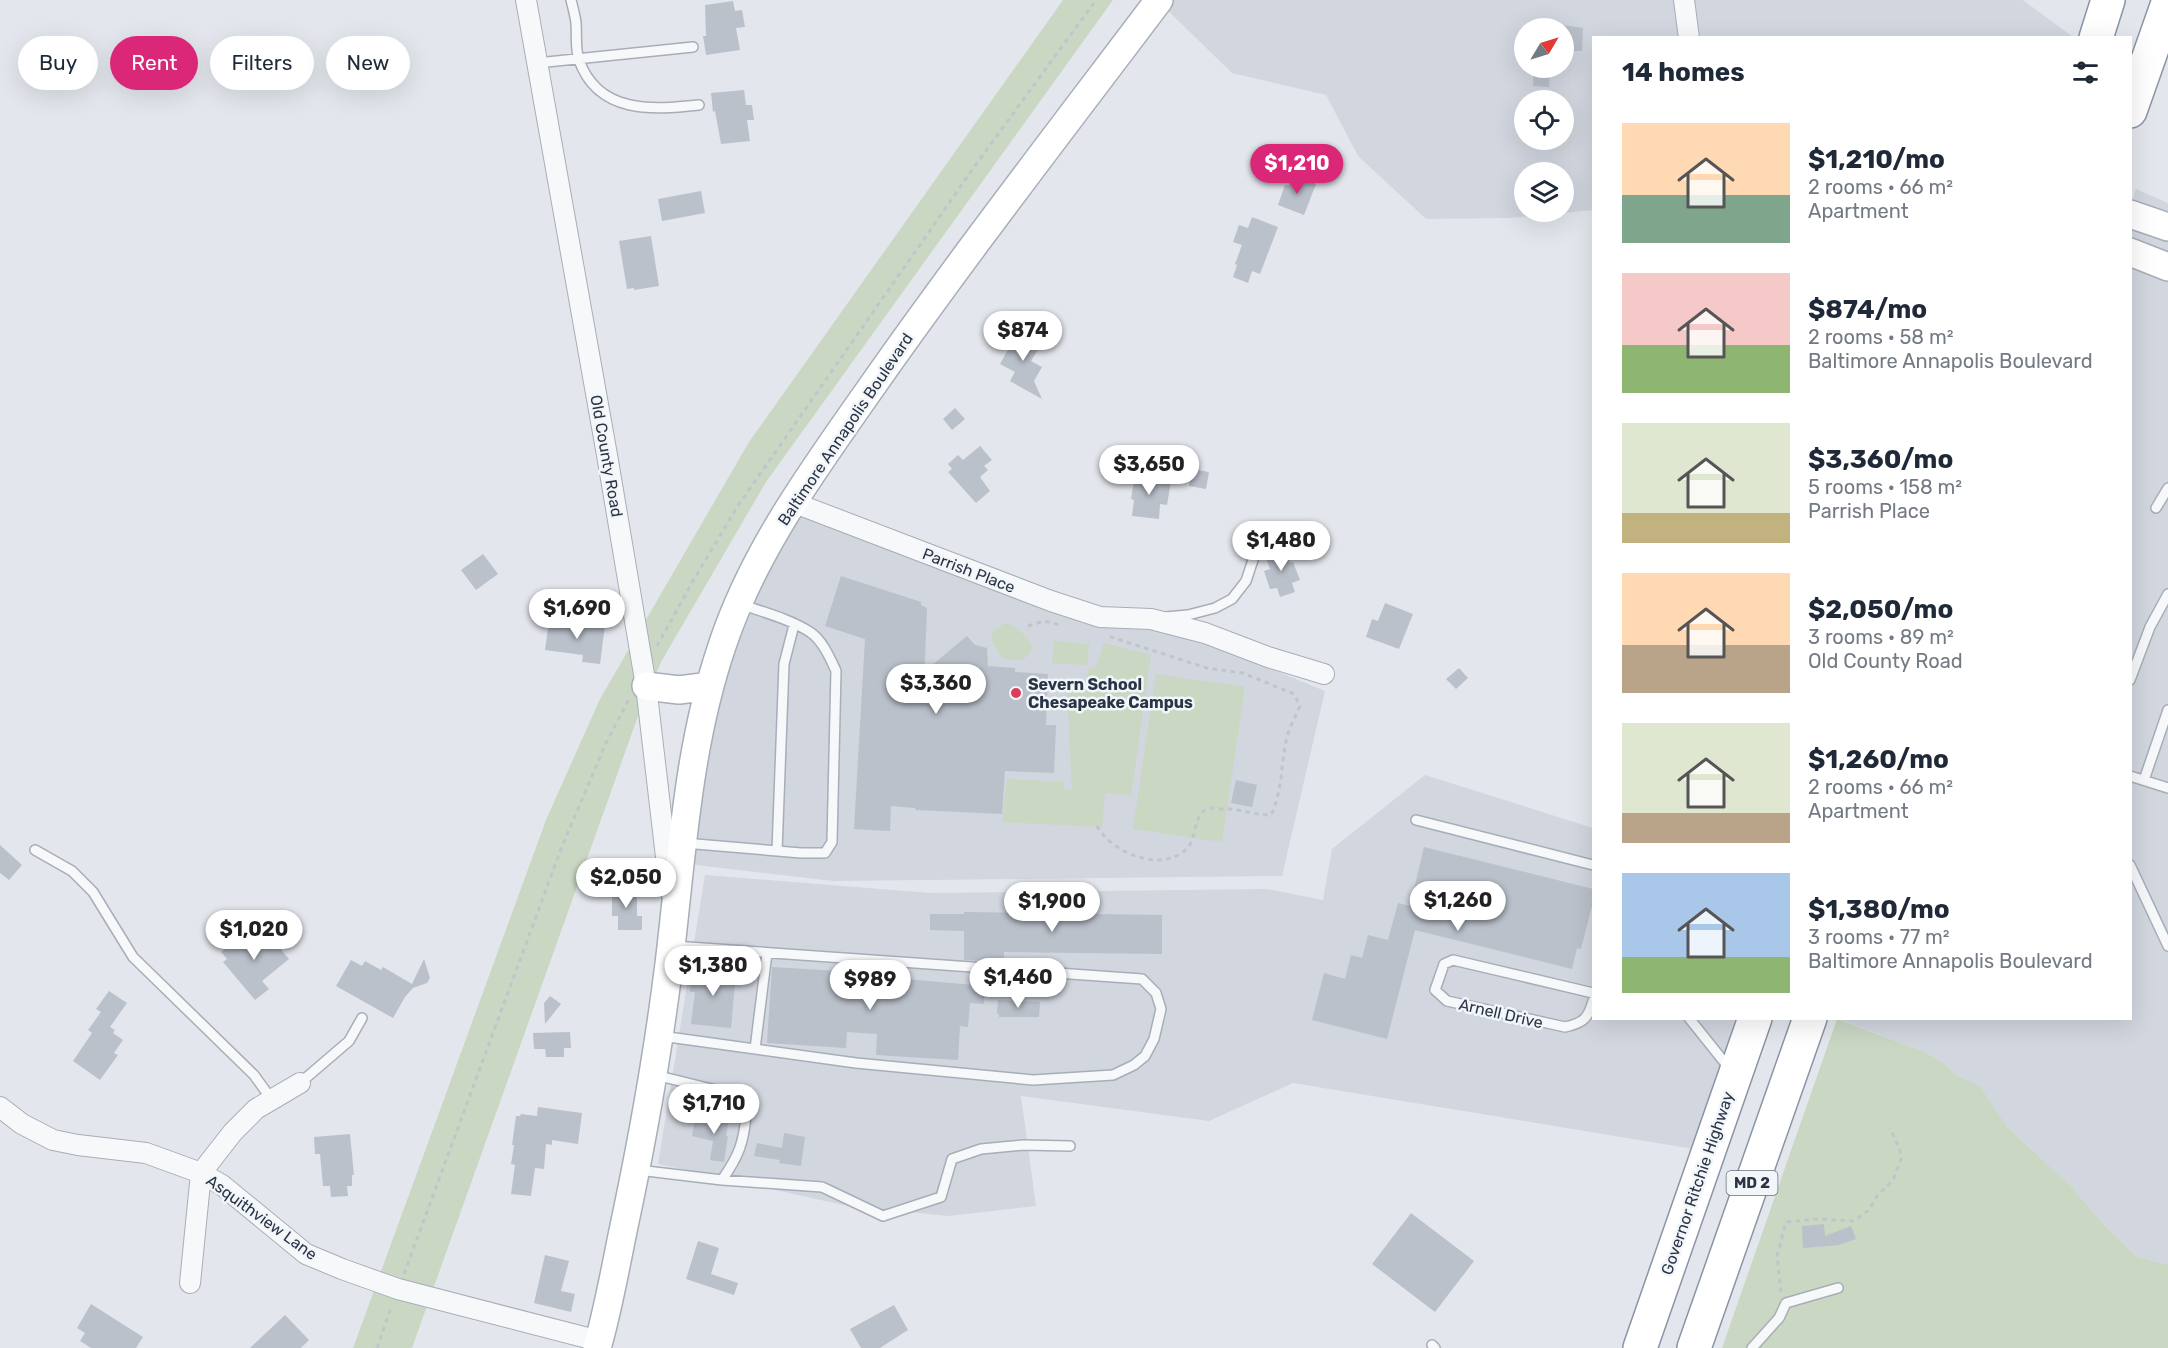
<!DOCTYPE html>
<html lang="en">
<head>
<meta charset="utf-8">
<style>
	body { margin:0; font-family:Rubik,sans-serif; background:#f2f2f3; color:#1f2937; height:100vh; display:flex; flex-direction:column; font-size:22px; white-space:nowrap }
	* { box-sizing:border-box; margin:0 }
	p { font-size:20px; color:#747a83 }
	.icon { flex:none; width:33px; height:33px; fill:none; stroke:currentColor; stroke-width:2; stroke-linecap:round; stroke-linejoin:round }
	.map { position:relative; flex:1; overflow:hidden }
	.details { position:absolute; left:1592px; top:36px; width:540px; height:984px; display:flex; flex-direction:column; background:#fff; border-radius:0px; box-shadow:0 6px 24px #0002 }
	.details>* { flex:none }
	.hud { position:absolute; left:18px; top:36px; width:570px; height:54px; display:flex; gap:12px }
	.needle { width:39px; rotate:52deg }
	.tools { position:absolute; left:1514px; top:18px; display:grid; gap:12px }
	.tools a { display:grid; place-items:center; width:60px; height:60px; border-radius:50%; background:#fff; box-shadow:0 6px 24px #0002; font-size:30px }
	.price { position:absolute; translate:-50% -51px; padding:0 14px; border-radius:21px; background:#fff; color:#222; font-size:20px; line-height:39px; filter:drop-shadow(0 2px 3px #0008) }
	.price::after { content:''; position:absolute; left:50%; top:36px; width:18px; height:14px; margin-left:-9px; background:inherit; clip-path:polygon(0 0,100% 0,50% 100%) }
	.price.on { background:#db2777; color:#fff }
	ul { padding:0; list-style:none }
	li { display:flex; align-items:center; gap:18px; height:150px; padding:0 30px }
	li span { display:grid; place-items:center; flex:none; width:168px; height:120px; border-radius:0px; color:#555 }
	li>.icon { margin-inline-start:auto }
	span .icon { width:72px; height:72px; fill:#fffc; stroke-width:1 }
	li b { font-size:26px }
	h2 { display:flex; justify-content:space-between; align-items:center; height:72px; padding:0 30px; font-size:26px }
	.chip { padding:0 21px; border-radius:27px; background:#fff; box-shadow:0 6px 24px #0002; font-size:21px; line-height:54px }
	.chip.on { background:#db2777; color:#fff }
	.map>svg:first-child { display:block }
	.built { fill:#d1d6df; fill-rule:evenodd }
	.green { fill:#c9d7c3 }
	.building { fill:#bac1cb }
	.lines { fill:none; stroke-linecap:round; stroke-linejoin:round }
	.lane-casing { stroke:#a7aeb8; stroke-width:12 }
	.street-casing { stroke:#a7aeb8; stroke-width:22 }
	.secondary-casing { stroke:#a7aeb8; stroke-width:30 }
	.highway-casing { stroke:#8995a5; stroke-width:36 }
	.path { stroke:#c1c5cb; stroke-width:3; stroke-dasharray:4.5 4.5; stroke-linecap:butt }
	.lane { stroke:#f7f8fa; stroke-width:9 }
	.street { stroke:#f7f8fa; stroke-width:20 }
	.secondary { stroke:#fff; stroke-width:27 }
	.highway { stroke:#fff; stroke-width:33 }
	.poi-dot { fill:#dd3d5d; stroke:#f3f6f9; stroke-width:2 }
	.labels { text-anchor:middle; stroke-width:5; stroke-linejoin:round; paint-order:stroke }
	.shield { fill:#f3f6f9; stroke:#666f7c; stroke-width:1.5 }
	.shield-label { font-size:15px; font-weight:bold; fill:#293547 }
	.street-label { font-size:16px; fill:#293547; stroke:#f3f6f9 }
	.poi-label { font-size:16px; font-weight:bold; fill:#293547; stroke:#f3f6f9; text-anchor:start }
</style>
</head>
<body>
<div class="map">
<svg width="2168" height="1348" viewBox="0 0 2168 1348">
	<rect width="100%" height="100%" fill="#e3e7ed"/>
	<!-- built -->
	<path class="built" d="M1159,0H2023L2073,37L1593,38V210L1510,218L1426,219L1358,156L1326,95L1232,73L1158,1ZM1524,28H1563V68H1524ZM1524,100H1563V140H1524ZM1524,172H1563V212H1524Z
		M2136,189L2168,203V1265L2137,1257L2104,1225L2071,1186L2007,1127L1967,1080L1955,1074L1944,1063L1925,1052L1838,1019L2130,1018V206Z
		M792,502L1051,601L1151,620L1325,691L1282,876L833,881L679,863L707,696Z
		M1425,775L1593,828V1018L1735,1019L1694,1149L1293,1083L1209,1121L1021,1096L1036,1206L949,1216L848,1206L658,1164L705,875L931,893L1267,889L1323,900L1332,849Z"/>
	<!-- green -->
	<path class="green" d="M1063,0H1113L766,482L661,662L637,719L412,1348H353L546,820L600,699L749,442Z
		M1005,623C1017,627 1028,636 1033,648C1024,663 1018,661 1002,658L991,639L994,631Z
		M1054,641L1089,644L1087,665L1052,663Z
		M1104,643L1151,655L1131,796L1105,793L1102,827L1002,822L1007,779L1064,782V789L1072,790L1067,687L1085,684L1089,668L1096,667Z
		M1156,674L1245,687L1222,842L1133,829Z
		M1837,1019L1925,1052L1944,1063L1955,1074L1980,1087L2007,1127L2071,1186L2104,1225L2137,1257L2168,1265V1348H1722Z"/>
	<!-- building -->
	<path class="building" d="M733,1L735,11L742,10L745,27L736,28L740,50L706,55L703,36H706L705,5Z
		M1563,25L1583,28L1582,51H1563Z
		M1534,68H1550L1549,87L1533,86Z
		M744,90L746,105H752L754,120H747L750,141L721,144L715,111L713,112L711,93Z
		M1293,176L1316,184L1304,215L1278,205L1285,185L1289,186Z
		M701,191L705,213L662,221L658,199Z
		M1252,217L1278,227L1260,274L1252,271L1248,283L1233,277L1237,265L1235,264L1242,245L1233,242L1239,225L1248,228Z
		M651,236L659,286L634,290V288L627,289L619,241Z
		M1019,330L1042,343L1031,361L1042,367L1034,381L1042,399L1010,381L1015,372L1000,364Z
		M955,408L965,419L952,430L943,419Z
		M980,446L992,460L984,466L988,470L980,477L990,491L976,503L948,472L952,469L948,464L958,455L963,460Z
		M1192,469L1209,472L1206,489L1189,486Z
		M1135,475L1171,481L1167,505L1160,504L1159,519L1132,516L1134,500L1131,499Z
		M1284,546L1290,563L1293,562L1300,580L1292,583L1295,592L1280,597L1277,588L1270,589L1264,571L1270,569L1264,553Z
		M483,554L498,574L476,590L461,570Z
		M841,576L921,602V605L927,608L924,685L931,666L967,636L975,645L987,648L988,666L1015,668V672L1048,674L1046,725H1056L1054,773L1005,771L1002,814L916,810L915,808L891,806L890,831L854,829L865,639L825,626Z
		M1385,603L1413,614L1399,649L1366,637L1372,619L1378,621Z
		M549,621L590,626V623L605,625L600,664L582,662L583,655L545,650Z
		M1459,668L1468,678L1456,689L1446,679Z
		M1236,780L1257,785L1252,807L1231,803Z
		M0,845L22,865L9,880L0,873Z
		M1424,847L1593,889V902L1581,949L1577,948L1572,969L1415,930L1387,1039L1312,1020L1324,973L1345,979L1351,955L1362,958L1368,935L1388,940L1398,903L1410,906Z
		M612,887L637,888V916H642V930H618V916H612Z
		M964,912L1162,915V954L1004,952V962L964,960V931L930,930V914H964Z
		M261,926L289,959L262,981L269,989L255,1000L223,962L227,959L221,952L234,941L238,946Z
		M424,959L430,978L427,983L413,988L405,997L393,1018L336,986L351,960L362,966L365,961L381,970L383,967L412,984Z
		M693,966L736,971L731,1028L691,1024L695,992H690Z
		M772,967L906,975V979L985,986L984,1004L970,1003L968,1027L960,1026L958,1060L876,1055L877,1034L847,1032L846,1048L767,1043Z
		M109,991L127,1003L110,1027L115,1030L113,1033L123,1040L114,1053L118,1055L100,1080L73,1061L92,1033L88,1030L101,1012L96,1009Z
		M550,996L561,1004L545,1024L544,1003Z
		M998,1000L1040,1002L1039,1017H999V1014H997Z
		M570,1032L571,1048H564V1057H546L545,1049H534L533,1033Z
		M538,1107L582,1113L578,1144L552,1140V1145L546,1144L544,1169L535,1168L531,1196L511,1194L515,1165L511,1164L514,1145H512L516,1116H520L521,1114L537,1116Z
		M708,1116L729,1120L726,1136H728L724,1162L710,1160L713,1141L692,1136L695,1120L703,1122L704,1117L708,1118Z
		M784,1133L805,1137L801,1166L779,1163L780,1160L754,1156L757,1143L782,1148Z
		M350,1134L354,1175H352V1186H347L348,1196L331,1197L330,1186H323L320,1154H315L314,1137Z
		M1411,1213L1474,1261L1435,1312L1372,1264Z
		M1824,1224L1825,1236L1851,1226L1856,1239L1839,1245L1803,1248L1802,1226Z
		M698,1241L719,1248L711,1274L738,1283L734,1295L686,1279Z
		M545,1255L569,1261L561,1291L575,1294L571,1312L534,1303Z
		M91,1304L143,1337L136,1348H91L80,1341L85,1333L77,1328Z
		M894,1305L908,1330L880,1348H861L850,1329Z
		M285,1315L309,1340L301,1348H250Z"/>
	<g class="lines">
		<!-- lane casing -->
		<g class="lane-casing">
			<path id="lane" d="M571,0C573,8 575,15 576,23C577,35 575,49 579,60C598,114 652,110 699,105
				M537,63L693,47
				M2156,508L2168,488
				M1165,617L1188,615L1215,608L1232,599L1246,581L1260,539L1269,533H1276
				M2130,680L2150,627L2168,594
				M2130,776L2168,788
				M2144,780L2168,710
				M1416,820L1593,865
				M684,843L801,853H825L832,842L836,671C830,658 823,641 810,632C790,619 763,612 740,604
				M35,850L72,871L93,892L133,957L254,1075L272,1100
				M777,851L784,664L794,625
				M2130,865L2168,946
				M1593,993L1453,960L1444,964L1435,990L1447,1001L1565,1027C1583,1023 1588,1019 1593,1001
				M1689,1018L1729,1068
				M661,1036L856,1063L1033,1080L1113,1075L1134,1065L1145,1056L1154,1039L1161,1009L1156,993L1142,979L674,946
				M755,1049L767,953
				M655,1075L728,1093L746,1115C744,1143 738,1157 722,1180
				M300,1083L349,1041L362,1018
				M638,1170L722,1180L822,1187L883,1216L941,1197L952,1159L981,1149L1023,1145L1070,1146
				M1432,1345L1435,1348
				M1752,1348L1779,1318L1786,1303L1838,1288"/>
		</g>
		<!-- street casing -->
		<g class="street-casing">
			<path id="street" d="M526,0L607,455L646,686L670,891
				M1684,0L1689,38
				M792,502L1051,601L1100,617L1151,619L1205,633L1268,657L1324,674
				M0,1107L22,1124L53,1140L78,1145L146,1153L201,1173L222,1185L306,1254L342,1269L398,1289L599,1341
				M190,1283L201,1173L233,1132L256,1109L300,1083"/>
		</g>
		<!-- secondary casing -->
		<g class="secondary-casing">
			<path id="secondary" d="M2130,214L2168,227
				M2130,252L2168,267
				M646,686L679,690L710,686
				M597,1348C608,1310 615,1270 623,1231C642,1142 658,1053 669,964C682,857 687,749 722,646C753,552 812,472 868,392C961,259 1061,130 1159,0"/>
		</g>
		<!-- highway casing -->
		<g class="highway-casing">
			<path id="highway" d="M2096,38L2108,0
				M2130,111L2168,3
				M1640,1348L1755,1018
				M1694,1348L1810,1018"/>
		</g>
		<!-- path -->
		<path class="path" d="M1028,626L1044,621L1061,625
			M657,646L693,581L737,507L977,163L1096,0
			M1097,826C1112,854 1166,875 1189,846C1197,835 1193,816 1207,809C1212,807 1217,809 1221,809C1239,808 1253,815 1271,815C1282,793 1281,765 1286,741C1288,729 1295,718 1300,706L1294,694L1243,673L1207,668L1108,636
			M404,1274L561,849L606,743L629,699
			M1781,1292L1777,1256L1786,1222L1817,1219L1854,1221L1869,1210L1877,1196L1893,1180L1901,1159L1900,1150L1890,1128
			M377,1348L392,1305"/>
		<!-- lane -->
		<use href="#lane" class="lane"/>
		<!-- street -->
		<use href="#street" class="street"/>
		<!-- secondary -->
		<use href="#secondary" class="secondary"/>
		<!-- highway -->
		<use href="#highway" class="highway"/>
	</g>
	<!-- markers -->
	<circle class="poi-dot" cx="1016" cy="693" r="6"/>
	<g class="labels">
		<!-- shield labels -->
		<rect class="shield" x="1726.5" y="1171" width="51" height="24" rx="4.5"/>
		<g class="shield-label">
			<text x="1752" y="1188">MD 2</text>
		</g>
		<!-- street labels -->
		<g class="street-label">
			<text transform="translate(845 429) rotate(-56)" y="6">Baltimore Annapolis Boulevard</text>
			<text transform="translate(607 456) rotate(80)" y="6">Old County Road</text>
			<text transform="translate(969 570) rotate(21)" y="6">Parrish Place</text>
			<text transform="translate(1501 1013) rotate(13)" y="6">Arnell Drive</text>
			<text transform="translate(1697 1183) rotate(-71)" y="6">Governor Ritchie Highway</text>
			<text transform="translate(262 1217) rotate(36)" y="6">Asquithview Lane</text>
		</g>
		<!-- poi labels -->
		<g class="poi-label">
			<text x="1028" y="690">Severn School<tspan x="1028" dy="18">Chesapeake Campus</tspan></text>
		</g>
	</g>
</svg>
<div class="tools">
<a><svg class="needle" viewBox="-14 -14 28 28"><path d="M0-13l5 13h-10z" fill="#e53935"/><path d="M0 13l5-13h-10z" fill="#747a83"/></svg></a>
<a><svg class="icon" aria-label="locate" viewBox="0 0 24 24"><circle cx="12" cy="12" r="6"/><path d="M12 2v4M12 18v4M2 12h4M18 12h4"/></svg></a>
<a><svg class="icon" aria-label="layers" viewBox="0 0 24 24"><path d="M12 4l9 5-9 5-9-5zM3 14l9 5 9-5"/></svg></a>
</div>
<b class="price on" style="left:1297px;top:195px">$1,210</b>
<b class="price" style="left:1023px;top:362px">$874</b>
<b class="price" style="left:1149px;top:496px">$3,650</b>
<b class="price" style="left:1281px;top:572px">$1,480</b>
<b class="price" style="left:577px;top:640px">$1,690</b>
<b class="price" style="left:936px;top:715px">$3,360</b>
<b class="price" style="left:626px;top:909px">$2,050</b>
<b class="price" style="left:1458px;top:932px">$1,260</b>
<b class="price" style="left:1052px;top:933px">$1,900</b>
<b class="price" style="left:254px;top:961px">$1,020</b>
<b class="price" style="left:713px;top:997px">$1,380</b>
<b class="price" style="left:1018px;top:1009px">$1,460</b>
<b class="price" style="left:870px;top:1011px">$989</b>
<b class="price" style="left:714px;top:1135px">$1,710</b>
<div class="hud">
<a class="chip">Buy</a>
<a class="chip on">Rent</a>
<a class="chip">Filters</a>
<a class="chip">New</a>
</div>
<section class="details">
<h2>14 homes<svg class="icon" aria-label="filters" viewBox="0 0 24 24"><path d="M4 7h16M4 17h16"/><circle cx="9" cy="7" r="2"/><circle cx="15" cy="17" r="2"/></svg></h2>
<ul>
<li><span style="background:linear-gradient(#ffd9b3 60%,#7fa58c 0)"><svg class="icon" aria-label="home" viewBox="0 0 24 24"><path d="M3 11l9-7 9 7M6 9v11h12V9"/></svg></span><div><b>$1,210/mo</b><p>2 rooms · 66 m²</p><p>Apartment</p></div></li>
<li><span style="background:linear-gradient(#f6c9c9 60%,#8fb573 0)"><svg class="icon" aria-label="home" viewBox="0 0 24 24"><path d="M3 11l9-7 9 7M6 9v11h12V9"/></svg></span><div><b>$874/mo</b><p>2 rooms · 58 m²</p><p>Baltimore Annapolis Boulevard</p></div></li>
<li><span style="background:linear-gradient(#dfe7d0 75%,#c2b280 0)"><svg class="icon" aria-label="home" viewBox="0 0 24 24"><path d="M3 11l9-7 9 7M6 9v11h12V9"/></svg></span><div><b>$3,360/mo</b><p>5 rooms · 158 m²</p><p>Parrish Place</p></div></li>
<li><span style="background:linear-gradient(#ffd9b3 60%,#b9a48a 0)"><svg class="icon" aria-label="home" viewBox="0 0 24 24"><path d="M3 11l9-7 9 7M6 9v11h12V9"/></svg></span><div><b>$2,050/mo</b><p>3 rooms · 89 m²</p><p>Old County Road</p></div></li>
<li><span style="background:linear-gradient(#dfe7d0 75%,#b9a48a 0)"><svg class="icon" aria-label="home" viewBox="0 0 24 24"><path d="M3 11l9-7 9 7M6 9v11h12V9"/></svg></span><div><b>$1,260/mo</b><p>2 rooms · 66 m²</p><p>Apartment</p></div></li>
<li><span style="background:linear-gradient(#a9c7e8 70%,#8fb573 0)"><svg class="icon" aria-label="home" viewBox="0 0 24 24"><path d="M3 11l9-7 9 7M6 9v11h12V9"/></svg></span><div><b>$1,380/mo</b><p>3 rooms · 77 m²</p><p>Baltimore Annapolis Boulevard</p></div></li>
</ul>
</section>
</div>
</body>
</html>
